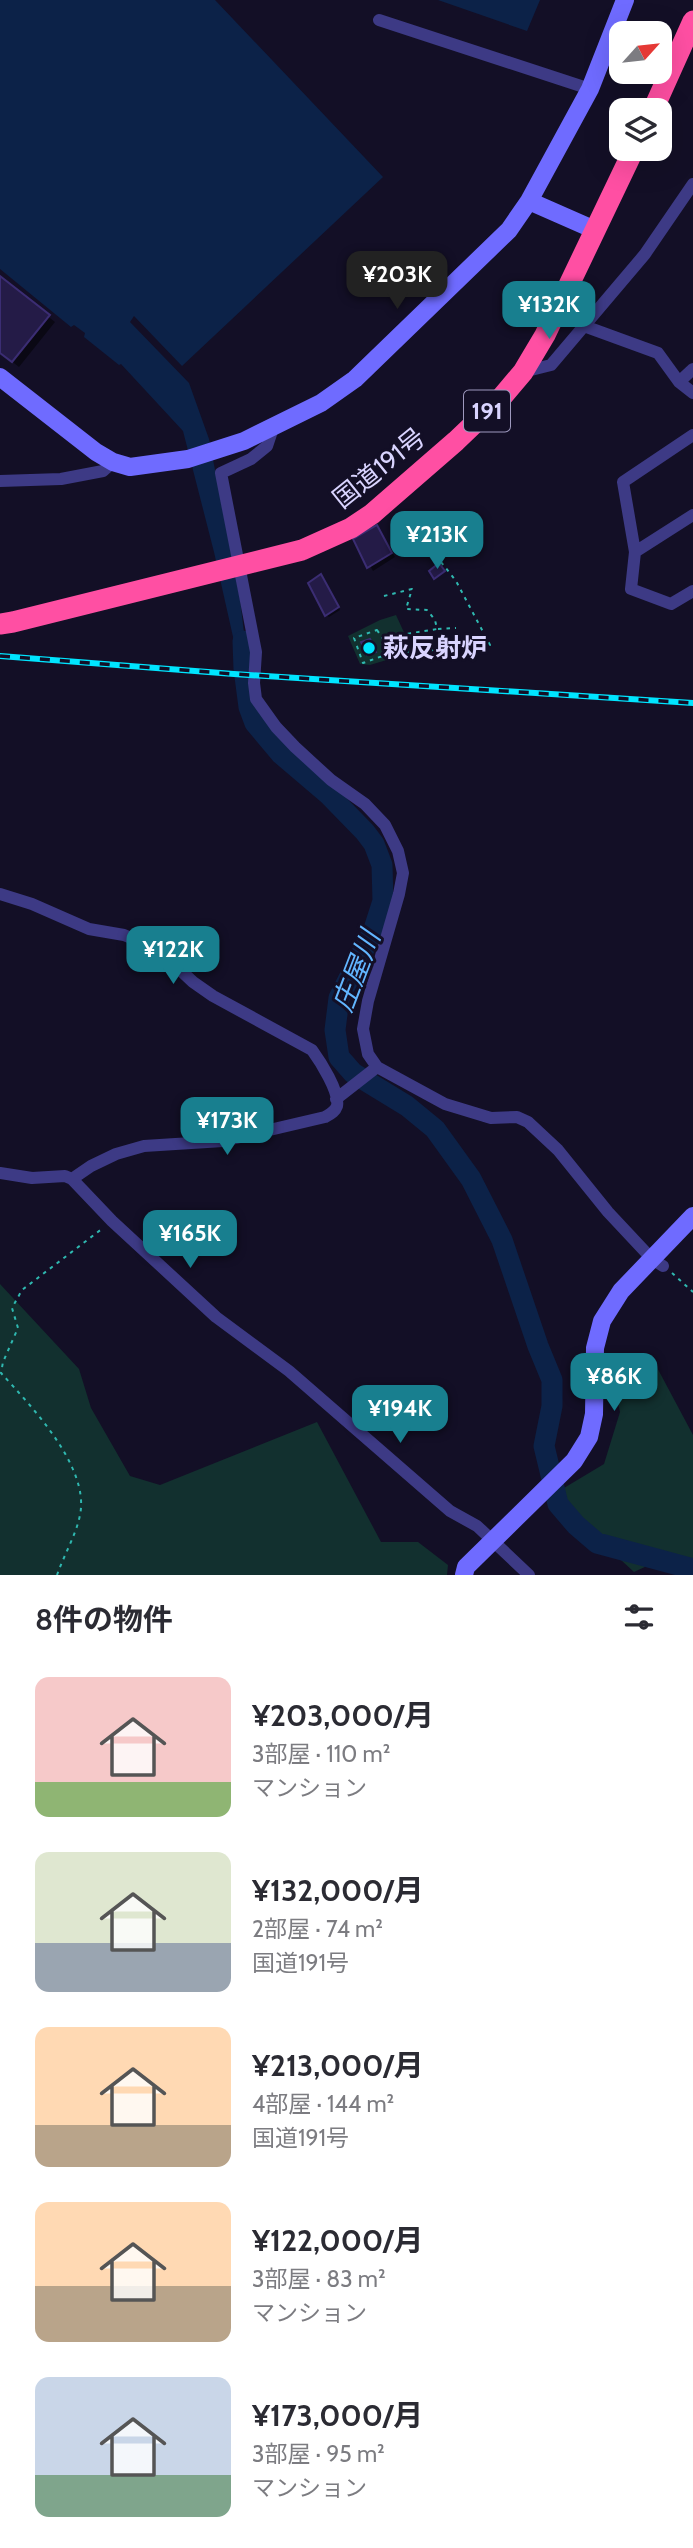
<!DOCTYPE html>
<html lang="ja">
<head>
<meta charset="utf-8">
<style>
	body { margin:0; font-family:Cabin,"Noto Sans JP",sans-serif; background:#f7f7f7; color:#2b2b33; height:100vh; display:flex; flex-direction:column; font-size:26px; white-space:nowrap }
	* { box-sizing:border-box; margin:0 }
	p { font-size:23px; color:#7c7c81 }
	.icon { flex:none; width:38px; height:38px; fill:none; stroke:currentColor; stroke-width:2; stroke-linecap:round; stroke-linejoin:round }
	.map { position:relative; height:1575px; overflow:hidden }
	.details { display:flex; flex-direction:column; background:#fff; flex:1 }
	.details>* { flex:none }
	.needle { width:46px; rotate:63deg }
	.tools { position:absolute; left:609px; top:21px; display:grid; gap:14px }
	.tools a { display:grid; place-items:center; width:63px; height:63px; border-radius:14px; background:#fff; box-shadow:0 7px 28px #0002; font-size:35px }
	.price { position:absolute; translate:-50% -60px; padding:0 16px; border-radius:14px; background:#187f8f; color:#fff; font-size:23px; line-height:46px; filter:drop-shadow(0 2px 4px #0008) }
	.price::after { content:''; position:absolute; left:50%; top:42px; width:21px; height:16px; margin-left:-10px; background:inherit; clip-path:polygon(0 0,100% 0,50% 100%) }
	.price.current { background:#222; color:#fff }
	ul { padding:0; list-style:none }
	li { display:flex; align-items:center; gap:21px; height:175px; padding:0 35px }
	li span { display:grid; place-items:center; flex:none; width:196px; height:140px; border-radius:14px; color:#555 }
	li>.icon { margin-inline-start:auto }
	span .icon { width:84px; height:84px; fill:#fffc; stroke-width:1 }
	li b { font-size:30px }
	h2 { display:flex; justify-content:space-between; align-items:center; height:84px; padding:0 35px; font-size:30px }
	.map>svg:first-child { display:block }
	.green { fill:#12302f }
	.water { fill:#0c2248 }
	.shadow { fill:#0007 }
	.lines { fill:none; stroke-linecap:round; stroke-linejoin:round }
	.river { stroke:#0c2248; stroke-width:21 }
	.building { fill:#241b47; stroke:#3b2d73; stroke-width:2 }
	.path { stroke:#2fb8b0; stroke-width:2; stroke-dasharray:3.5 5; stroke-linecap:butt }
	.street { stroke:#3d3a85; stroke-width:12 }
	.secondary { stroke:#6f6bff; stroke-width:18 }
	.highway { stroke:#ff4fa3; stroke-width:21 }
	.rail-casing { stroke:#00e5ff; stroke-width:6 }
	.rail { stroke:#130f26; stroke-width:3.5; stroke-dasharray:10; stroke-linecap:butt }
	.poi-dot { fill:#00e5ff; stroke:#130f26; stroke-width:2.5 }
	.labels { text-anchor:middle; stroke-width:6; stroke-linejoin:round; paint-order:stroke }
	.shield { fill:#130f26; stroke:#9e99be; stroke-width:2 }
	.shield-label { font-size:24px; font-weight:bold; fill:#d9d4ff }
	.street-label { font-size:26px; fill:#d9d4ff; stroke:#130f26 }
	.poi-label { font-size:26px; font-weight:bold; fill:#d9d4ff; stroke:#130f26; text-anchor:start }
	.water-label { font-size:28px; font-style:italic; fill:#62b6ff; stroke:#130f26 }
</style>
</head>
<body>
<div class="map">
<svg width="693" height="1575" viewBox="0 0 693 1575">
	<rect width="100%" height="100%" fill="#130f26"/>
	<!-- green -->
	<path class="green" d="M396,615L413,652L370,665L360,664L348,636L380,620Z
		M0,1284L79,1369L91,1408L130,1476L160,1485L317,1422L381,1542H418L448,1565L447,1575H0Z
		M608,1357L653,1360L693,1435V1560L664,1558L634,1572L582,1524L559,1491L604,1464L620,1412Z"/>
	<!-- water -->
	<path class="water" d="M0,0H215L383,177L182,366L134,316L130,322L189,383L209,439L240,599L248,667L240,668L214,552L183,431L121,364L119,365L84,337L85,333L74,325L71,327L0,269Z
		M438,0H540L527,31Z"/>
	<!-- shadow -->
	<path class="shadow" d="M0,279L55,322L19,367L0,352Z
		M376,527L395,557L373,571L355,540Z
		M321,576L340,610L329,617L326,615Z"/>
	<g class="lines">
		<!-- river -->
		<path class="river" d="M243,641L244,669L249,707L255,723L281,754L328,794L365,832L374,844L382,865L383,901L374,929L339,998L335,1030L339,1057L353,1073L407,1106L435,1129L471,1179L502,1240L538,1346L552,1380V1406L544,1446L558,1504L576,1525L597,1543L693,1569"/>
	</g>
	<!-- building -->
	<path class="building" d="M0,276L50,315L12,362L0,353Z
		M377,525L392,553L367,568L353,539Z
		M439,563L445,571L434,579L429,571Z
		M321,574L339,607L325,616L308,583Z
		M370,639L376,652L367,655L361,642Z"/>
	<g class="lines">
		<!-- path -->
		<path class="path" d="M384,596L412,589L406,609L427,610L435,620L437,629L406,634L385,642
			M438,629L456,628
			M377,630L385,642L388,654L363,663L354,638Z
			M388,654L490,645L456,581L441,562
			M672,1273L693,1292
			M57,1575C64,1555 76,1535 80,1515C90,1467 31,1406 1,1373L3,1362L18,1328L12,1308L22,1290L103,1228"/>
		<!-- street -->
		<path class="street" d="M379,20L590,89
			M584,326L658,353L679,382L693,393
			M523,372L551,365L645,254L693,184
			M679,382L693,369
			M273,428L267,446L251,459L221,473L256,652L254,683L256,699L276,727L295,747L331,780L365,804L385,825L398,851L403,873L399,894L368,1001L363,1029L368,1054L377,1067L445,1104L491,1118L517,1117L528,1122L558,1150L608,1212L652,1259L663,1266
			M693,435L623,482L635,552L631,589L671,604L693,591
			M0,481L61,479L103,471L113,462
			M635,552L693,515
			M0,894L32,904L89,929L124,935L143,943L161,952L193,982L213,996L312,1050C320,1061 340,1092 337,1106C335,1112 330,1114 325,1117L223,1141L144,1146L116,1154L91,1166L72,1179
			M336,1099L377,1067
			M0,1173L32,1178L65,1176L72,1179L112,1221L216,1317L289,1371L450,1511L477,1526L529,1575"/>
		<!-- secondary -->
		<path class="secondary" d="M529,201L595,230
			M0,377L96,452L113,462L130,467L188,459L244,441L321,403L355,379L509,230L529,201L590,89L625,0
			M464,1575L466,1567L574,1461L589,1437L594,1414L595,1348L602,1321L621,1291L693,1216"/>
		<!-- highway -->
		<path class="highway" d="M653,110L693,21
			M0,624L13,622L302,550L351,528L372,514L456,441L501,398L523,372L545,335L634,149"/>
		<!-- rail casing -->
		<g class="rail-casing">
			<path id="rail" d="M0,656L234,674L693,703"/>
		</g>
		<!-- rail -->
		<use href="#rail" class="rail"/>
	</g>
	<!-- markers -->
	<circle class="poi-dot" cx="369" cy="648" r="7"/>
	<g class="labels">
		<!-- shield labels -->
		<rect class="shield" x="464" y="390.5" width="46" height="41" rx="5"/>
		<g class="shield-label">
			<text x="487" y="419">191</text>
		</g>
		<!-- street labels -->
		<g class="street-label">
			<text transform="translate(379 468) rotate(-39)" y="9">国道191号</text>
		</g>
		<!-- poi labels -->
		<g class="poi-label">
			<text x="383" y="657">萩反射炉</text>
		</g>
		<!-- water labels -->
		<g class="water-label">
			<text transform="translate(356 971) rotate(-69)" y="10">庄屋川</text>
		</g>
	</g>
</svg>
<div class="tools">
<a><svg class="needle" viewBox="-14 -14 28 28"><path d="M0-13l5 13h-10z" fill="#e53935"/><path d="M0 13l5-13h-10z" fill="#7c7c81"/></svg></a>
<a><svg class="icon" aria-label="layers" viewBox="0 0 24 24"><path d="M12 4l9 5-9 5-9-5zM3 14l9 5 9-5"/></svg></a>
</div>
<b class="price current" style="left:397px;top:311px">¥203K</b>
<b class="price" style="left:549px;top:341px">¥132K</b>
<b class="price" style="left:437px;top:571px">¥213K</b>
<b class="price" style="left:173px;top:986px">¥122K</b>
<b class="price" style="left:227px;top:1157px">¥173K</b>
<b class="price" style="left:190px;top:1270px">¥165K</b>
<b class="price" style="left:614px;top:1413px">¥86K</b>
<b class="price" style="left:400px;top:1445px">¥194K</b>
</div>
<section class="details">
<h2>8件の物件<svg class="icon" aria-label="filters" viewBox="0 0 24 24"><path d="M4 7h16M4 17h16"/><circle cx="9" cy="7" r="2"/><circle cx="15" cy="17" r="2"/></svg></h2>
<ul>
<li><span style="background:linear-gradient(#f6c9c9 75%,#8fb573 0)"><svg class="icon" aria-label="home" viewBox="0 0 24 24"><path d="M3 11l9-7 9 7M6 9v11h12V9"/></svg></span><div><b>¥203,000/月</b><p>3部屋 · 110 m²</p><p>マンション</p></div></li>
<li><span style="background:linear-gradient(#dfe7d0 65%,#9aa5b1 0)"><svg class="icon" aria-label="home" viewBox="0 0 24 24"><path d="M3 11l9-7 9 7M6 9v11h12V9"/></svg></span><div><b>¥132,000/月</b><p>2部屋 · 74 m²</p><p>国道191号</p></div></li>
<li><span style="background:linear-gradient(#ffd9b3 70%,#b9a48a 0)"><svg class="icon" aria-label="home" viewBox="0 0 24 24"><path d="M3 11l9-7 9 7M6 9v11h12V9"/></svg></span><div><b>¥213,000/月</b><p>4部屋 · 144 m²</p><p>国道191号</p></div></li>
<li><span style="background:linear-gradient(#ffd9b3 60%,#b9a48a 0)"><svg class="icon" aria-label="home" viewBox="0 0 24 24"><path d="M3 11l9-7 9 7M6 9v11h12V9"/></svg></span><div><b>¥122,000/月</b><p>3部屋 · 83 m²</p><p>マンション</p></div></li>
<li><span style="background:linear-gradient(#c9d6e8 70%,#7fa58c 0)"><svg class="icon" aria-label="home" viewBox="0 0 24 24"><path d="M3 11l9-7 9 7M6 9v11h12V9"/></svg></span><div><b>¥173,000/月</b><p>3部屋 · 95 m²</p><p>マンション</p></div></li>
</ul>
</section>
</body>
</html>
